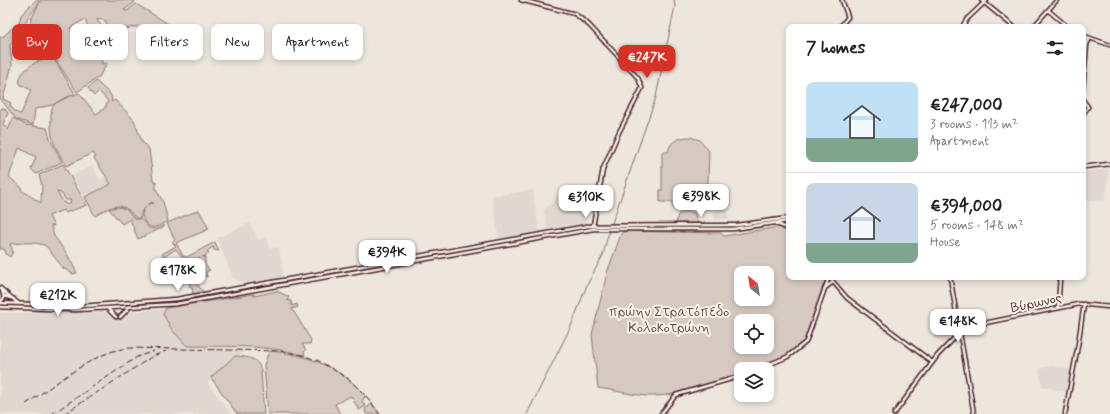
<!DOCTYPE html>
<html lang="en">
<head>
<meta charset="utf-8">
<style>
	body { margin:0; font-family:Mynerve,sans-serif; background:#f2f2f2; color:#222; height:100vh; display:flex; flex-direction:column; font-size:15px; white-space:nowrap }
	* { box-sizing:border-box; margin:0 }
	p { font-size:13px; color:#767676 }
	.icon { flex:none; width:22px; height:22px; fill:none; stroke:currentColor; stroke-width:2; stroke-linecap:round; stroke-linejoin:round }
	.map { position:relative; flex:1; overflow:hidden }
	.sheet { position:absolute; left:786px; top:24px; width:300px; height:256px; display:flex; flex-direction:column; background:#fff; border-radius:8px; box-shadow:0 2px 6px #0003 }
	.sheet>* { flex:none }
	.top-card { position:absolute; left:12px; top:24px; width:380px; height:36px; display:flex; gap:8px }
	.needle { width:26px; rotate:330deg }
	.fabs { position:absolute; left:734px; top:266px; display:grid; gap:8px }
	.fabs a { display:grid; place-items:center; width:40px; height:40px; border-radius:8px; background:#fff; box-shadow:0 2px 6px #0003; font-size:20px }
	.price { position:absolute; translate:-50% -34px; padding:0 9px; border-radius:8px; background:#fff; color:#222; font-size:13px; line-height:26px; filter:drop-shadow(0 1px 2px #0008) }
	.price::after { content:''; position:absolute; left:50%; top:24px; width:12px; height:9px; margin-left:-6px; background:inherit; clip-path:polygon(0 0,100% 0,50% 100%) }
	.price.on { background:#d93025; color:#fff }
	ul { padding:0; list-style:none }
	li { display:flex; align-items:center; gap:12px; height:100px; padding:0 20px }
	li+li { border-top:1px solid #e0e0e0 }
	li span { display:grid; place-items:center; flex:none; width:112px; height:80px; border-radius:8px; color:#555 }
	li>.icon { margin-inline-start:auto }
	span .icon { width:48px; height:48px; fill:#fffc; stroke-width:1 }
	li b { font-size:17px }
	h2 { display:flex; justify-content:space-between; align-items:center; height:48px; padding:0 20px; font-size:17px }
	.tag { padding:0 14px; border-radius:8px; background:#fff; box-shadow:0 2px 6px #0003; font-size:14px; line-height:36px }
	.tag.on { background:#d93025; color:#fff }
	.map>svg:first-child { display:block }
	.built { fill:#e0d7d0 }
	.green { fill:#d5c9c2; stroke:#907476; fill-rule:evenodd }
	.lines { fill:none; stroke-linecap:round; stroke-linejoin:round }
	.stream { stroke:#896c6f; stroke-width:1 }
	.secondary-casing { stroke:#4a1f2b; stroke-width:5.5 }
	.secondary { stroke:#f7f3e8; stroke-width:2.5 }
	.rail { stroke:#4a1f2b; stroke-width:1; stroke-dasharray:6 3; stroke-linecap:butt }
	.labels { text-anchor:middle; stroke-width:4; stroke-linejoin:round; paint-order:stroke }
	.street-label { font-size:14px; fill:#4a1f2b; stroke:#f7f3e8 }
	.park-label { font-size:14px; fill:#6d4a51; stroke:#f7f3e8 }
</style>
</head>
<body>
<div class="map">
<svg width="1110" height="414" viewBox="0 0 1110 414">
	<rect width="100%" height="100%" fill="#ece6dd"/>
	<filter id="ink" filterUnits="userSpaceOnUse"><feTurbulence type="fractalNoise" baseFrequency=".025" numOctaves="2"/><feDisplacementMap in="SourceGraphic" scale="8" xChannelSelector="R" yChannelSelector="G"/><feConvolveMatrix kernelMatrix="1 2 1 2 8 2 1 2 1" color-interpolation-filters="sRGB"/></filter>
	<g filter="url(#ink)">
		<!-- built -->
		<path class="built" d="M92,166L100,180L106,177L111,184L85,197L72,176Z
			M1109,169L1105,200L1083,202V172Z
			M533,190L539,233L499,239L492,196Z
			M560,194L585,206L587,224L547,229L544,210Z
			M727,196L728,219H714L713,197Z
			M250,223L258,240L267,237L269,249L279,247L284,279L260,284L259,281L245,284L233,278L217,238Z
			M162,309L186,347L248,349L208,383L231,414H0V313H108L110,317L125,316L128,312Z
			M935,324L955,327L956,332L943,345L934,337Z
			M1051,366L1072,370L1067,392L1042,386L1039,369Z"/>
		<!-- green -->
		<path class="green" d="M36,0H39C38,7 33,11 29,16C25,24 23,31 16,38L21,15Z
			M41,0H132L135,2L124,10L127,11L136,4L170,25L168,27L163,25L160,26L161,28L159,31L163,32L160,34L165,37L163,41H160L155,32L150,28L143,30L142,27H133L113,33L109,29L105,20L97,19C100,28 109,27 112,39L110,40L96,31L102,64L107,63L99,77L77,92L30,21ZM85,19L91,36V45L79,49L70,28Z
			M16,24L18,25C17,31 13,35 14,41L10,45L12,65L3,99L11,103L10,106L17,113L21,114L31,90L20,84C17,69 40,61 51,54L74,92V94L52,105L35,109L33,125L16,119L0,98V37L4,36Z
			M96,81L111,95L112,102L115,100L134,120L142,142L149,149L153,180L156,182V189L163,202L168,221C156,227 148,233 142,215L143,210L149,204L154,203L151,202L141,212V218H136C121,199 112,206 95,216L85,197L111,184L94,158L96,157L93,153L66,166C55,146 50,140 51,117C51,113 51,108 54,105C59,99 72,96 79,93L96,114L105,108L108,101L99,91L94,96L88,88Z
			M2,108H4L8,113L3,124L8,130L13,118L26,125L47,128L50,139L62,162L36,174L31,169L36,157L19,148L9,177L22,188L21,190L41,203L42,185L39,175L63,164L87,205L65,213L63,210L49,216L54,226L51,225L54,236L67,254L77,273L73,274L63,268L46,246C35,241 22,243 10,244L13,252L10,257L7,255L4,249H0V110ZM57,192L61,193L66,200H71L70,203L68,205L64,203Z
			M690,137L700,140L709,151L707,208L684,206L673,208V202H660V190H662V152H668C670,141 679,137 690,137Z
			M118,207L126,209L135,219H141L149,228L155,229L164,225V227L138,239L130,219L122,224L109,209Z
			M199,210L209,229L176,243L183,256L187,257L215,242L219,251L214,250L213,247L207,251L209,254L205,255L206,257L202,256L205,258V265L210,270L206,272L207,277L202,275H196L197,271L203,272L202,267L199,266L198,263L200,258L193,260L196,265L192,267L194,273L193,279L204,293L191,295L193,293L192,287H190L184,259L176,249L164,257L162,254L176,246L172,242L175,240L167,223Z
			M685,211L694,213L698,223H676L678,215Z
			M779,227L789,233V277L826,278L804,341L787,355L753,369H741V374C715,385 675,397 647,396C631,395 614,390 598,388L592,335L607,273L621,234L625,231L721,233L724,236ZM741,273H767V299H741ZM741,321H767V347H741Z
			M277,291L289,297L287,300L291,301L292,306L297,304L298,307L291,309L294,312L311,340L310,344H302L306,350L304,352L305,356C271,344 223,347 187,346L172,330L163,314L166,308L254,294V296Z
			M269,351C305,353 343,368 366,397H364L362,402L366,406L359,410L351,396L335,404L340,414H268L264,365Z
			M235,356C247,357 258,357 261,371L264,414H237L212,379L211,377Z
			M372,404L379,414H366L365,409Z"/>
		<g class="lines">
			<!-- stream -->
			<path class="stream" d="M611,226L656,97L675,6L674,0
				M527,414L572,324L587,285L603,255L609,231"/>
			<!-- secondary casing -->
			<g class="secondary-casing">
				<path id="secondary" d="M521,0L575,14L589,25L638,78L642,88L619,132L603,169L593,226
					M981,0L1014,27
					M1049,11L1068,27
					M840,27L848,17L842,0
					M962,27L967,19L987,0
					M1033,27L1057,0
					M1083,37H1087L1089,40L1087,44L1083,43
					M1087,37L1110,45
					M1083,65L1085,44
					M1083,88L1087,43
					M1083,100L1088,107L1083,114
					M1083,167L1110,164
					M777,224L787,228
					M829,277L847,298L932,362
					M950,277L974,414
					M0,288L19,304
					M825,288L829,277
					M4,296L14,299
					M0,302L4,298L2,290
					M0,303L83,306L177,299L588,226L737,225L789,218
					M0,307L76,310L176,304L593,229H733L789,221
					M1058,308L1060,277
					M109,310L116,317
					M120,317L128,309
					M957,324L970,326L1079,304L1110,307
					M758,369L787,357L806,342L825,288L833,282
					M661,414L676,395L741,376
					M894,414L938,355L965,327
					M1065,414L1078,345L1084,304"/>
			</g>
			<!-- secondary -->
			<use href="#secondary" class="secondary"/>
			<!-- rail -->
			<path class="rail" d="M26,404C54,386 97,349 130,348L280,351L302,355L319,361L349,379L367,397L380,414
				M52,414L137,357L154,351
				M64,414L153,356L166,351"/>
		</g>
	</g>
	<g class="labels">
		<!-- street labels -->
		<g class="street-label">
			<text transform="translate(1036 302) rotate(-12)" y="5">Βύρωνος</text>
		</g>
		<!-- park labels -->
		<g class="park-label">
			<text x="669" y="316">πρώην Στρατόπεδο<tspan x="669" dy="16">Κολοκοτρώνη</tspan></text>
		</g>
	</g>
</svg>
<div class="fabs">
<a><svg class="needle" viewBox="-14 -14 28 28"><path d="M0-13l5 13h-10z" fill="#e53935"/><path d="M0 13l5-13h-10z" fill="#767676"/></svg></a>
<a><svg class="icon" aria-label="locate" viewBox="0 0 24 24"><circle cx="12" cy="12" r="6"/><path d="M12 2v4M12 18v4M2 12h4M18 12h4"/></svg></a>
<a><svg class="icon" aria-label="layers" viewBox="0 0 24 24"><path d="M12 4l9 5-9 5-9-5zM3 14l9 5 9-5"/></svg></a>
</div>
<b class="price on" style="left:647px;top:79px">€247K</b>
<b class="price" style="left:701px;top:218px">€398K</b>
<b class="price" style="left:586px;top:219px">€310K</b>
<b class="price" style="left:387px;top:274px">€394K</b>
<b class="price" style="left:178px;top:292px">€178K</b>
<b class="price" style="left:58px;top:317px">€212K</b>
<b class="price" style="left:958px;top:343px">€148K</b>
<div class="top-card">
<a class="tag on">Buy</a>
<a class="tag">Rent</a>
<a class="tag">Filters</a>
<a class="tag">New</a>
<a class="tag">Apartment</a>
</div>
<section class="sheet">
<h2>7 homes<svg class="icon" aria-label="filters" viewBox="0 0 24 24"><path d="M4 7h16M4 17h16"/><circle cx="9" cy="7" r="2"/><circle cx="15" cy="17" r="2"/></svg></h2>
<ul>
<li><span style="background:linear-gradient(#bfe0f5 70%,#7fa58c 0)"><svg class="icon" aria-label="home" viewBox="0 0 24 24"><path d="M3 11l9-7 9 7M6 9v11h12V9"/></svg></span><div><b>€247,000</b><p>3 rooms · 113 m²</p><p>Apartment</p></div></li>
<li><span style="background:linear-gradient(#c9d6e8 75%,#7fa58c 0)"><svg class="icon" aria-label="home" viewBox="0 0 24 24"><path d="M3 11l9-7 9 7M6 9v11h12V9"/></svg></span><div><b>€394,000</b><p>5 rooms · 148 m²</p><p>House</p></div></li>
</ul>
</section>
</div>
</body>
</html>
